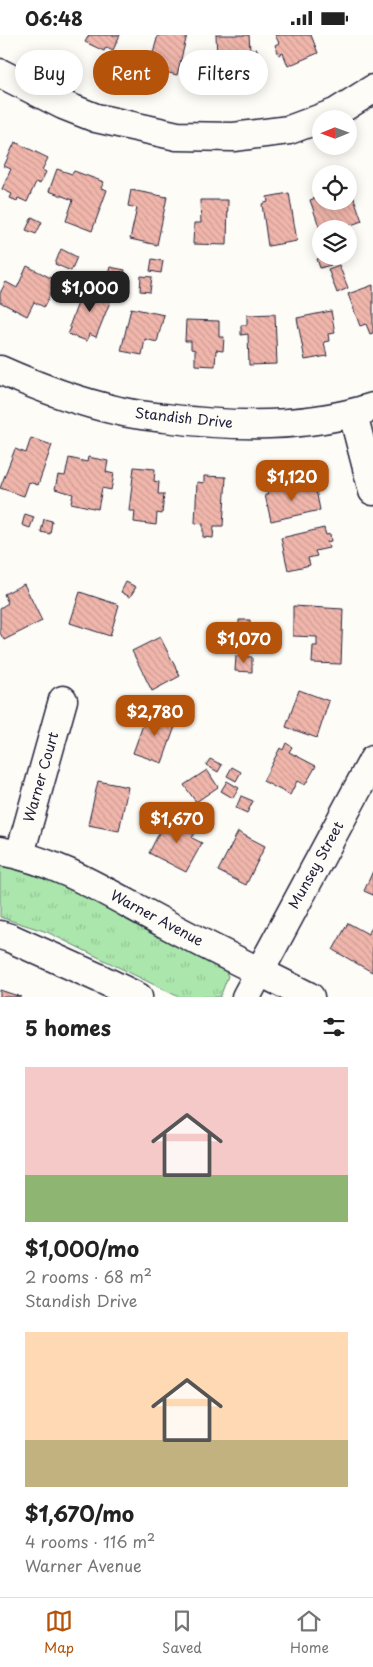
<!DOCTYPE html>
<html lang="en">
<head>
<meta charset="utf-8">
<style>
	body { margin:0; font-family:"Playpen Sans",sans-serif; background:#f2f2f2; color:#222; height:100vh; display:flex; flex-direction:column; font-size:19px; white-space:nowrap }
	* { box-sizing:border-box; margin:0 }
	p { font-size:16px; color:#767676 }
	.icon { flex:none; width:28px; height:28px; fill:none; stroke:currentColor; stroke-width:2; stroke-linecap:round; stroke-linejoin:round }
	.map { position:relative; height:962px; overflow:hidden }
	.sheet { display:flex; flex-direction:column; background:#fff; flex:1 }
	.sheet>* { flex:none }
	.hud { position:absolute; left:15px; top:15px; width:344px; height:45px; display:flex; gap:10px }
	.needle { width:32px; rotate:269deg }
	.tools { position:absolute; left:312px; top:75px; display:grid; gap:10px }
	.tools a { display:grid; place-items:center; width:45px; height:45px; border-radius:50%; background:#fff; box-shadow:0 2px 12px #0003; font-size:25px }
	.price { position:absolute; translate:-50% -42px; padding:0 11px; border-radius:10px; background:#b45309; color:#fff; font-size:16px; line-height:32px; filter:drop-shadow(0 1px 2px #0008) }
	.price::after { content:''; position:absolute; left:50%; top:30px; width:15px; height:11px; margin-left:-8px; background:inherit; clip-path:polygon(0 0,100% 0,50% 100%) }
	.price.current { background:#222; color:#fff }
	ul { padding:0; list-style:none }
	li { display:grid; align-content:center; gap:10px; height:265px; padding:0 25px }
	li span { display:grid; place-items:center; height:155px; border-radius:0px; color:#555 }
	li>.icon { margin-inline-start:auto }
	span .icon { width:90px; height:90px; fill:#fffc; stroke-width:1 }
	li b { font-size:21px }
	h2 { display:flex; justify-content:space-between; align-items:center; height:60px; padding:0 25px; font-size:21px }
	.tag { padding:0 18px; border-radius:22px; background:#fff; box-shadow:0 2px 12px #0003; font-size:18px; line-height:45px }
	.tag.current { background:#b45309; color:#fff }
	.status { display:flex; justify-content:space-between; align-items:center; height:35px; padding:0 25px; background:#fff; direction:ltr }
	.status svg { height:14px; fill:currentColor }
	.tab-bar { display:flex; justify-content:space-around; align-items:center; height:70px; border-top:1px solid #e0e0e0; background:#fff; font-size:14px; color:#767676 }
	.tab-bar a { display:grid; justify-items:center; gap:2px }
	.tab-bar .current { color:#b45309 }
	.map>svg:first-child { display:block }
	.grass { fill:url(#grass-tufts); stroke:#668474 }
	.building { fill:url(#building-back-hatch); stroke:#22223b }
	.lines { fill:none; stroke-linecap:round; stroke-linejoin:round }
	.minor-casing { stroke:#22223b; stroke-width:31 }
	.tertiary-casing { stroke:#22223b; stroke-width:31 }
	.minor { stroke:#fdfcf7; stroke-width:28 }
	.tertiary { stroke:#fdfcf7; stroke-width:28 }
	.labels { text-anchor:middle; stroke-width:5; stroke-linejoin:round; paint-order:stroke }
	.street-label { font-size:14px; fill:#22223b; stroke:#fdfcf7 }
</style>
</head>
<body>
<div class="status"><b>06:48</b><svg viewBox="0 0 49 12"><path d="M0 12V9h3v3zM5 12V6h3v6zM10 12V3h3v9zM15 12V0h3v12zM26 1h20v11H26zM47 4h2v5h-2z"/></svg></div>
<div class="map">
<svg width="373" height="962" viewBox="0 0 373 962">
	<defs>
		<pattern id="grass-tufts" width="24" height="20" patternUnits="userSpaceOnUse" patternTransform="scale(1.25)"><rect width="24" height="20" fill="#abe6ac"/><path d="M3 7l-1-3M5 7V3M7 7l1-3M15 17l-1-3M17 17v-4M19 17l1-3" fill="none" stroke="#93c595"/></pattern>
		<pattern id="building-back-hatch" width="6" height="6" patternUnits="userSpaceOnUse" patternTransform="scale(1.25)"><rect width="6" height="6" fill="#f0b6ab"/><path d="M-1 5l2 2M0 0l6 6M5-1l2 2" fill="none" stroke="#ce9c94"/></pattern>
	</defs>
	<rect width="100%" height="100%" fill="#fdfcf7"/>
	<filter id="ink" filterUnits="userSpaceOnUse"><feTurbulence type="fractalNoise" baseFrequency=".02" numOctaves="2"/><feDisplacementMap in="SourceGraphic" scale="10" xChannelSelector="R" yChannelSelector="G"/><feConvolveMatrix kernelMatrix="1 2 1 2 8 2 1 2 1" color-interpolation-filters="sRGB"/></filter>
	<g filter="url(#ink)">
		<!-- grass -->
		<path class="grass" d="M0,829L53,844L224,934L228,941L220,962H179L47,897L0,882Z"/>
		<!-- building -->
		<path class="building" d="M89,0H120L113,15L106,12L104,16L85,7Z
			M158,0H187L177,40L149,33Z
			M216,0H249L250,15L257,14V24L252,25L253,40L233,41V45L216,46L215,20H217Z
			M275,0H311L318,18L288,31L283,18L279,20L275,10L279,8Z
			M15,107L48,123L42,135L46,137L40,149L36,147L27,167L18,163L17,166L10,163L12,159L2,154L11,134L4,131Z
			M57,134L72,139L74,136L104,147L101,153L107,155L92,196L66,186L73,165L49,156Z
			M349,149L362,186L340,194H321V197L310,165L321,161V166H349Z
			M131,155L167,162L157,210L130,204L137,173L128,171Z
			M289,158L297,206L268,211L262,169L268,167L267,162Z
			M200,165H228L227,210L193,209L194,188H201Z
			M32,182L42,187L36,199L26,195Z
			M61,214L77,222L71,236L55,229Z
			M328,221L331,230L320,233L317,224Z
			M152,224L163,226L161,238L150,236Z
			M339,230L348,253L337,258L328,234Z
			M27,231L57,246L44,272L34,267L27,281L0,267V258L6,247L17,253Z
			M110,232L125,235L120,254L105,250Z
			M141,241L152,242L150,257L140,256Z
			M98,248L105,250L102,258L112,262L96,302L89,299L87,306L68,299L71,293L69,292L84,252L94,256Z
			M373,250V298L370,299L366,289L360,291L348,259Z
			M131,273L164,280L157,307L145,304L142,320L121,316Z
			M331,276L335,298L328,299L329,306L324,307L327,321L305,325L297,283Z
			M275,279L277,329L249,330L248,299L241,300V290H247V280Z
			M186,285L219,286V302H224L223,316L216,315L215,331L195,330V315L191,314V306H185Z
			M31,403L52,410L38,450L29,447L24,461L0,453L15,414L26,418Z
			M88,422L108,426L106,437L114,439L111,455L102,453L98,474L71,468L73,459L55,454L58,440L65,441L69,423L87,427Z
			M134,432L155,434L154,446L159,447L158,459H164L162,479L157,478L156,490L134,487L135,476H129Z
			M204,441L226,442L223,491H214L213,503L203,502V489L195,488L197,447L204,448Z
			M304,448L305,452L309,451L311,456L316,455L320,475L271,486L265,460H268L267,456Z
			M25,479L34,482L30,493L22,490Z
			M44,484L52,486L50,499L41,497Z
			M324,493L326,500L330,499L331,506L327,507L329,513L315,516L317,521L308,523L310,530L288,535L281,503Z
			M126,547L136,552L130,562L121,557Z
			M24,549L42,586L4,605L0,598V573L8,568L4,559Z
			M80,557L119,570L110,601L70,588Z
			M293,571L343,574L341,629L312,628L313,611H317V602L293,601Z
			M239,585H250V597H239Z
			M160,602L180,641L152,656L132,616Z
			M236,621L252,622V637L235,636Z
			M299,655L329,666L317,703L286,692Z
			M148,676L177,686L162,728L133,718Z
			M286,708L292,712L289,717L316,731L305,750L297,746L290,760L263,746L280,713L283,715Z
			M210,724L222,730L218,737L206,730Z
			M232,732L241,737L236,746L227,741Z
			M207,735L218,752L196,767L184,750Z
			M98,746L128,752L119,796L88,790Z
			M227,746L239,753L233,763L221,756Z
			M241,761L253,766L247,778L236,773Z
			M171,781L180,785L181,784L198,792L192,803L202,808L186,837L149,818L164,788L166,789Z
			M238,797L265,811L246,850L218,836Z
			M373,836V860L364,856Z
			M348,888L368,899L373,891L372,937L333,915Z
			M0,955L21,962H0Z"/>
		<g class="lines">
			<!-- minor casing -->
			<g class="minor-casing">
				<path id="minor" d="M0,38L63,70L96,83L177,101L234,102L289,95L335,78L373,54
					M0,335C38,352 79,367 119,376C134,380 150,381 165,383C233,392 306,394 373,372
					M353,379L373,456
					M20,819L63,665
					M246,962L373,725"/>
			</g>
			<!-- tertiary casing -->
			<g class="tertiary-casing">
				<path id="tertiary" d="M0,816C59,826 111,860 164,888C212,914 261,937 310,962
					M0,900L10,903L99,943L138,962"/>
			</g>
			<!-- minor -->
			<use href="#minor" class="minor"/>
			<!-- tertiary -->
			<use href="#tertiary" class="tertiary"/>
		</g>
	</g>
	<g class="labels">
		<!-- street labels -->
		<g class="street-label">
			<text transform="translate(184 383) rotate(6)" y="5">Standish Drive</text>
			<text transform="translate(41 742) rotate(-74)" y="5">Warner Court</text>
			<text transform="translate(316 830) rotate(-61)" y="5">Munsey Street</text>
			<text transform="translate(157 883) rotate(28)" y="5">Warner Avenue</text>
		</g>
	</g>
</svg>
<div class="tools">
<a><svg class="needle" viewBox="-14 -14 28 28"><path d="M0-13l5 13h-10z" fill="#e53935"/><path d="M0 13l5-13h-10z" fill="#767676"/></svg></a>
<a><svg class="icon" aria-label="locate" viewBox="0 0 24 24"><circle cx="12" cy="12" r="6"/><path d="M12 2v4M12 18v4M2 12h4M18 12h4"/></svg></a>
<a><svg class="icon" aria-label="layers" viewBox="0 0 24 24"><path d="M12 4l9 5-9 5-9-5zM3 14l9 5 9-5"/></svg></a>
</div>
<b class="price current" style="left:90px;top:278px">$1,000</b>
<b class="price" style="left:292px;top:467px">$1,120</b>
<b class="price" style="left:244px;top:629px">$1,070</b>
<b class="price" style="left:155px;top:702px">$2,780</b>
<b class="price" style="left:177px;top:809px">$1,670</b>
<div class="hud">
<a class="tag">Buy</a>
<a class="tag current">Rent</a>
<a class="tag">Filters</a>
</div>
</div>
<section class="sheet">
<h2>5 homes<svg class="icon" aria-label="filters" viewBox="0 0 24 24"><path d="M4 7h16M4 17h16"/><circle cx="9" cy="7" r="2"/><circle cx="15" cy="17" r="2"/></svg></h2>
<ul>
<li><span style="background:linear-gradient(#f6c9c9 70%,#8fb573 0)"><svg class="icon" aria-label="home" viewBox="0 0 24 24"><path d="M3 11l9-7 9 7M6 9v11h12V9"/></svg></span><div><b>$1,000/mo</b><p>2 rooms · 68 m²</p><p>Standish Drive</p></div></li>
<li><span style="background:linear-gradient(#ffd9b3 70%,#c2b280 0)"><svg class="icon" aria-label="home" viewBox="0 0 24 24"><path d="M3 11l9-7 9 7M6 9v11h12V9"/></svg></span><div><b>$1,670/mo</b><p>4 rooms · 116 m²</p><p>Warner Avenue</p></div></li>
</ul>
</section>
<nav class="tab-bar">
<a class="current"><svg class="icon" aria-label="map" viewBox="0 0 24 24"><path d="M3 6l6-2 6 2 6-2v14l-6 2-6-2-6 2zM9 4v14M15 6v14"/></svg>Map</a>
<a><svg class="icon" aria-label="saved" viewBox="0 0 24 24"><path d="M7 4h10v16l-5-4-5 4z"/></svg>Saved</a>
<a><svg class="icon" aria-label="home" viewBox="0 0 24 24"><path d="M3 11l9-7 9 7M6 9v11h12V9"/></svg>Home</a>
</nav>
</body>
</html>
